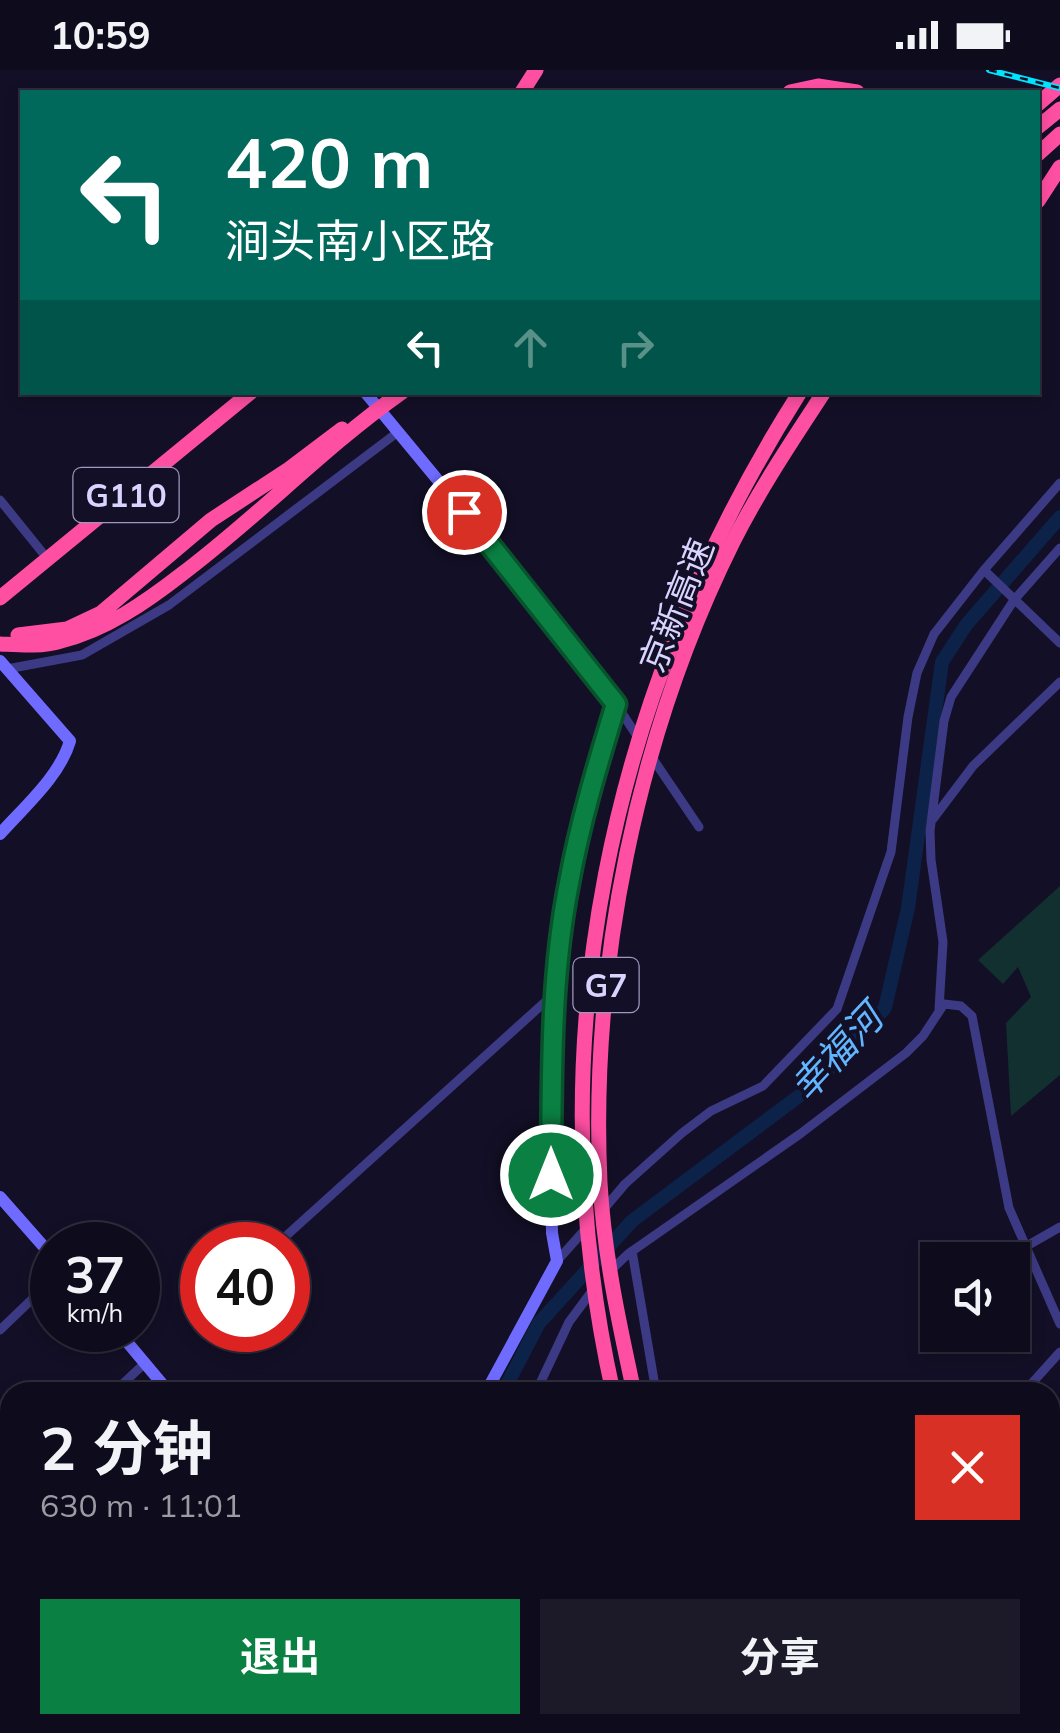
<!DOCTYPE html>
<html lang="zh">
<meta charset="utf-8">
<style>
:root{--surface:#0e0b1c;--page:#1c1929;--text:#f1f3f6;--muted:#9b9ba3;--line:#2e2b3b;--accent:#0b8043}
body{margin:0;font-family:Mulish,"Noto Sans SC",sans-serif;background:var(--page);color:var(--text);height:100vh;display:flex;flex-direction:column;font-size:38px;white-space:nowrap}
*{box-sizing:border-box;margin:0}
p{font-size:32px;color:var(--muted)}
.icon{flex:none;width:55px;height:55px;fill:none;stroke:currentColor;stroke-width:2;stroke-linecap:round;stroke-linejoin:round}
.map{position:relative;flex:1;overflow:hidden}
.sheet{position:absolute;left:0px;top:1312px;width:1060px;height:352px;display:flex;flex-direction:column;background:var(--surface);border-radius:30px 30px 0 0;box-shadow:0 5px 15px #0003,0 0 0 2px var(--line)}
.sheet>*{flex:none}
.hud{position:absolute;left:20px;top:20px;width:1020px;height:305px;border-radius:0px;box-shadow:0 5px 15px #0003,0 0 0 2px var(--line);background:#00695c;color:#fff;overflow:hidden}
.controls{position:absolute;left:920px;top:1172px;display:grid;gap:20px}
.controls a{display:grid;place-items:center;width:110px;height:110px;border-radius:0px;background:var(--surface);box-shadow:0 5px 15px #0003,0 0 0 2px var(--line);font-size:50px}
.speed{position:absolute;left:30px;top:1152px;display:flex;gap:20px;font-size:50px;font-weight:700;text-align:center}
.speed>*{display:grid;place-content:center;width:130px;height:130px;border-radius:50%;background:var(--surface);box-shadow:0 5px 15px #0003,0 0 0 2px var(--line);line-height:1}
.speed small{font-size:25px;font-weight:400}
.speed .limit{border:15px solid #d22;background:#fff;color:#111}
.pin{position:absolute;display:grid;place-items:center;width:85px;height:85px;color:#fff;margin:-42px;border:5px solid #fff;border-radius:50%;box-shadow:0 2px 10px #0007}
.me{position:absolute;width:110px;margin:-55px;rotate:0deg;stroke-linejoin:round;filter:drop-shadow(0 0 8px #0008)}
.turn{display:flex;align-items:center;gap:35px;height:210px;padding:0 40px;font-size:45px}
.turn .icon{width:130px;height:130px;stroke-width:2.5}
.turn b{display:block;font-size:70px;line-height:85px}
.lanes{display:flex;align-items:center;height:95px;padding:0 40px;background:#0003;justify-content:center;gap:50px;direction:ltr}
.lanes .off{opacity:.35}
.round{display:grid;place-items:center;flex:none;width:105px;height:105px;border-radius:0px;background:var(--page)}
.headline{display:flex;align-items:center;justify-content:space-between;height:170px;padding:0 40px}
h1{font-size:60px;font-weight:700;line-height:75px}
.action{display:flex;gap:20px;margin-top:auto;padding:20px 40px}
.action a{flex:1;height:115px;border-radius:0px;background:var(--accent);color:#fff;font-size:40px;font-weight:700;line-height:115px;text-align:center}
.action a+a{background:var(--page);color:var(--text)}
.status{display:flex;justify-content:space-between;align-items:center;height:70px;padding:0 50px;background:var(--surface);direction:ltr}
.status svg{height:28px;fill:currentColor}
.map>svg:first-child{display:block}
.green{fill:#12302f}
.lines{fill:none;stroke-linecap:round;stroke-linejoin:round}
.river{stroke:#0c2248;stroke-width:14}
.street{stroke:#3d3a85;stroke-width:9}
.secondary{stroke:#6f6bff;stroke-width:12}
.highway{stroke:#ff4fa3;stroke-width:15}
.rail-casing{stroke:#00e5ff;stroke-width:6}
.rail{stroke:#130f26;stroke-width:2.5;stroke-dasharray:8;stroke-linecap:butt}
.route-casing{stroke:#07532c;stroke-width:25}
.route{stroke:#0b8043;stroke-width:18}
.labels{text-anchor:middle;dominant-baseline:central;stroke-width:8;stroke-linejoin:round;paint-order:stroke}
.shield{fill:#130f26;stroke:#9e99be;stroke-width:2.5}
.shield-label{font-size:32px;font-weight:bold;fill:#d9d4ff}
.street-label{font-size:35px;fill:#d9d4ff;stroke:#130f26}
.water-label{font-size:38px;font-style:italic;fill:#62b6ff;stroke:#130f26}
</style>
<div class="status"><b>10:59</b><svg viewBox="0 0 49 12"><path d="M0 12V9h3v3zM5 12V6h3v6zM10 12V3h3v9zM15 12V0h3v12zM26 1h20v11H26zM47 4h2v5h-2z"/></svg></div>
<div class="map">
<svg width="1060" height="1663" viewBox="0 0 1060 1663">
<rect width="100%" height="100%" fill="#130f26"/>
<path class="green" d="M 1060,816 L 1060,1005 L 1011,1046 L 1006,953 L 1031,927 L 1018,897 L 1003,914 L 978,890 Z"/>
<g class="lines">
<path class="river" d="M 503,1322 L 539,1253 L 632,1151 L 815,1014 L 885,938 L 908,838 L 942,592 L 966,555 L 1060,447
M 140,1663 L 141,1655"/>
<path class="street" d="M 0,430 L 42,482
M 984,500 L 1060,573
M 7,599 L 82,585 L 169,535 L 398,362
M 616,634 L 639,669
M 651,686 L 699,757
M 933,749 L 973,696 L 1060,612
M 939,939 L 943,872 L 931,790 L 930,761 L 944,651 L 951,627 L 1014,530 L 1060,478
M 603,1140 L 625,1114 L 682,1063 L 711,1041 L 763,1016 L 837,939 L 891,782 L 908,647 L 917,603 L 934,564 L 984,500 L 1060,413
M 276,1175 L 556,922
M 1025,1177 L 1060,1157
M 632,1181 L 656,1322
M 557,1191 L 589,1155
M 609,1202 L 628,1184 L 800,1064 L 906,983 L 923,966 L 944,934 L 961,936 L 972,946 L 1009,1138 L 1060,1254
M 0,1260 L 52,1210
M 114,1322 L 145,1293
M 536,1322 L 569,1252 L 595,1217
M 1024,1322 L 1060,1282
M 0,1460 L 10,1449
M 0,1594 L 10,1584
M 194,1655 L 201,1663
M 226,1655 L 234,1663
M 371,1655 L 378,1663
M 0,1656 L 11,1663
M 264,1663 L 274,1655
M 445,1663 L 453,1655
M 787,1663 L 800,1655"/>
<path class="secondary" d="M 365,322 L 508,495 L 616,634 L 591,714 L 568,816 L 556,922 L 552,977 L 551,1105 L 552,1163 L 557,1191 L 486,1322
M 0,591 L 70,671 C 60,706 24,737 0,764
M 0,1127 L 52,1186
M 117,1260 L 169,1322
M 0,1610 L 10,1619
M 60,1655 L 71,1663
M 690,1655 L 692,1663"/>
<path class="highway" d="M 522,22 L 536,0
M 790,22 L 818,16 L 857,22
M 1038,34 L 1060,15
M 1038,57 L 1060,39
M 1038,84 L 1060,64
M 1038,131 L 1060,97
M 0,528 L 251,322
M 18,565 L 67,559 L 101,543 L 211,450 L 289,399 L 342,359
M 0,574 C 20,575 41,577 61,571 C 106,560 146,532 182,504 C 258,447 324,377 402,322
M 613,1322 C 535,972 609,623 800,322
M 634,1322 C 619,1253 604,1184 600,1113 C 590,897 637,665 733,472 C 759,420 792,371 824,322
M 735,1655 L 739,1663
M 755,1655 L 760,1663"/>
<defs>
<path id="rail" d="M 989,0 L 1060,18"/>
</defs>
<use href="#rail" class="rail-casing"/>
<use href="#rail" class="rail"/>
</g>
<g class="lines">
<defs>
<path id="route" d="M 464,442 L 616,634 C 598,693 580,752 569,813 C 550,908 552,1008 551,1105"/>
</defs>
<use href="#route" class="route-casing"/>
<use href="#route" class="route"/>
</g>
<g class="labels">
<g class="shield">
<rect x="73.5" y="398" width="105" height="54" rx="8"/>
<rect x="573.5" y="888" width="65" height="54" rx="8"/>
</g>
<g class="shield-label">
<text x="126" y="425">G110</text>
<text x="606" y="915">G7</text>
</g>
<g class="street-label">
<text transform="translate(676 535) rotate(-68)">京新高速</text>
</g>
<g class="water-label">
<text transform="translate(836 982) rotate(-47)">幸福河</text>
</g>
</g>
</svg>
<div class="controls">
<a><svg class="icon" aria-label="sound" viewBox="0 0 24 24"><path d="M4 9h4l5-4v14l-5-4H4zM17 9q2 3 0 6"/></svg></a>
</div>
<div class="speed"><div>37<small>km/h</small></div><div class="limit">40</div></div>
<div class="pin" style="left:464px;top:442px;background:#d93025"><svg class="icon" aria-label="arrive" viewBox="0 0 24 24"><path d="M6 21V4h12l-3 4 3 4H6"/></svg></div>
<svg class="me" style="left:551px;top:1105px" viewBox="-20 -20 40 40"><circle r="17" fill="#0b8043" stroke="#fff" stroke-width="3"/><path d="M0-11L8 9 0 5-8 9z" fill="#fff"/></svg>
<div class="hud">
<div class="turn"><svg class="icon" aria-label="left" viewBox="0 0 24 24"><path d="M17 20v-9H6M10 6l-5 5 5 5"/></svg><div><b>420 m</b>涧头南小区路</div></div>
<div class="lanes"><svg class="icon" aria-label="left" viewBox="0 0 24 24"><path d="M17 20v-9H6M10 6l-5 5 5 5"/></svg><svg class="icon off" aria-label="ahead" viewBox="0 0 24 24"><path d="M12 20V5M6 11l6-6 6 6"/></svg><svg class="icon off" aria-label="right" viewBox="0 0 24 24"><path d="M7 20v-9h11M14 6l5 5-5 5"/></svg></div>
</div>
<section class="sheet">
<div class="headline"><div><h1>2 分钟</h1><p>630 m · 11:01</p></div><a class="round" style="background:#d93025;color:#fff"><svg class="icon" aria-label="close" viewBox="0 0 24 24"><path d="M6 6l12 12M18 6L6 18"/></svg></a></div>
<div class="action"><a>退出</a><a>分享</a></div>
</section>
</div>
